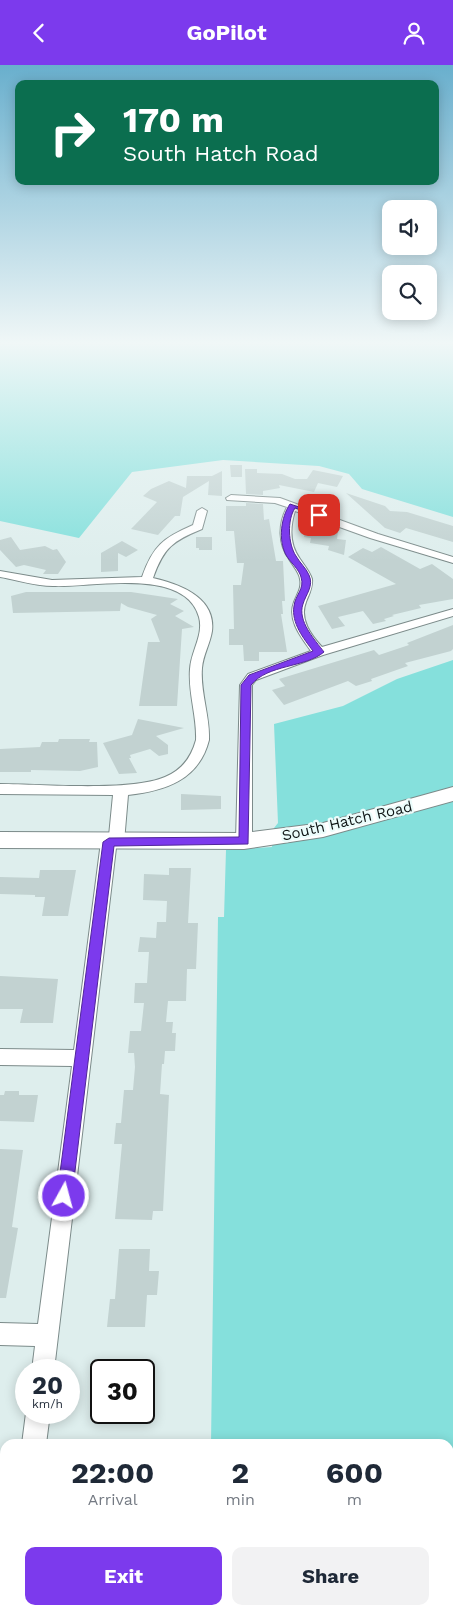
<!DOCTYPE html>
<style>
:root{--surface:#fff;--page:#f2f2f3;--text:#1f2937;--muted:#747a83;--accent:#7c3aed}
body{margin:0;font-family:"Work Sans",sans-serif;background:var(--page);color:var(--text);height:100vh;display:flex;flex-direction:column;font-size:19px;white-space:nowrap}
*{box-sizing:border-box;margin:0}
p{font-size:16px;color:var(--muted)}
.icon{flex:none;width:28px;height:28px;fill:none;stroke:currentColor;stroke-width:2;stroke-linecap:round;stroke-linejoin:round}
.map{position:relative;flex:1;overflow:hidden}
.side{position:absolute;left:0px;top:1374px;width:454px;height:176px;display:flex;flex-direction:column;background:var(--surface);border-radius:15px 15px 0 0;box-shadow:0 2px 12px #0003}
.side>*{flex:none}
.top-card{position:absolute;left:15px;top:15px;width:424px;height:105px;border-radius:10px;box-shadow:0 2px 12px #0003;background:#0b6e4f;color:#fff;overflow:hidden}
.buttons{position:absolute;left:382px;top:135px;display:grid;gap:10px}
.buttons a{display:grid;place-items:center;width:55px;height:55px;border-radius:10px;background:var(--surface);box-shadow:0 2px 12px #0003;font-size:25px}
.speed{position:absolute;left:15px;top:1294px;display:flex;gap:10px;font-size:25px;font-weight:700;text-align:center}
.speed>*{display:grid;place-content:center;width:65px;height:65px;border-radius:50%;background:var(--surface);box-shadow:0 2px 12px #0003;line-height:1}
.speed small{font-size:12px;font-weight:400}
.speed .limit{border:2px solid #111;border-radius:8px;background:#fff;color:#111}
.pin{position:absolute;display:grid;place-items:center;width:42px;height:42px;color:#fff;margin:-21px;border-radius:10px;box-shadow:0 2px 8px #0006}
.me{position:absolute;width:55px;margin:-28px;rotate:7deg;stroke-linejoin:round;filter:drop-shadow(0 0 4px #0008)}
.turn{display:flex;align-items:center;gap:18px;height:105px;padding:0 25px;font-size:22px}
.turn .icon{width:65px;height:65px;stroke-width:2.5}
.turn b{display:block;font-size:35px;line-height:42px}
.eta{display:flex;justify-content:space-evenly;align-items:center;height:85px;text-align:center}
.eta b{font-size:30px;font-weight:700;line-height:35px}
.primary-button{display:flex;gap:10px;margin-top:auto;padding:10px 25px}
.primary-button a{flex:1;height:58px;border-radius:10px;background:var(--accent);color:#fff;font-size:20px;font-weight:700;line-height:58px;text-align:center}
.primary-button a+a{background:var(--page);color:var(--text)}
header{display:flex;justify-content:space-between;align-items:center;height:65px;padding:0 25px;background:var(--accent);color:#fff;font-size:22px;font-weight:700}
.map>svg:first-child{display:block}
.green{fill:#85e0dc}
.building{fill:#c2d2d1}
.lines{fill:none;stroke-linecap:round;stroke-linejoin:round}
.minor-casing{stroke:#7c8b8a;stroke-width:2}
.major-casing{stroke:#7c8b8a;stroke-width:2}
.minor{fill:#fff;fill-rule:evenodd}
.major{fill:#fff;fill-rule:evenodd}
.route{fill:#7c3aed;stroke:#51269a}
.labels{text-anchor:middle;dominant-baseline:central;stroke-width:4.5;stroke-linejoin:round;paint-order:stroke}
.street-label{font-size:15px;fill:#101616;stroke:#ebfcfb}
</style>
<header><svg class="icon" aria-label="back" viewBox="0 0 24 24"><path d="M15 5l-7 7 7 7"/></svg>GoPilot<svg class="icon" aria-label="person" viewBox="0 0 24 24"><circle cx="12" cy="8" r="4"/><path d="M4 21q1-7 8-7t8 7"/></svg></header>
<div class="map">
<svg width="453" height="1549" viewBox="0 0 453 1549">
<rect width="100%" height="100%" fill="#deeeed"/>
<path class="green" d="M 0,279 L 453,279 L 453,452 L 362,424 L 349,409 L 319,401 L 223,395 L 132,407 L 79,473 L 0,456 Z
M 453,595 L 453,1549 L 208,1549 L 208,1545 L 449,1545 L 449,1379 L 211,1379 L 218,852 L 224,852 L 226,785 L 272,782 L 274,763 L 278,758 L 274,659 L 343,641 L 397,614 Z"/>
<path class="building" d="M 230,400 L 242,400 L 242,412 L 231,412 Z
M 245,404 L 257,404 L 257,408 L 282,409 L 295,414 L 307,414 L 313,405 L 343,411 L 337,422 L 318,418 L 314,427 L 279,420 L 280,423 L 263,426 L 263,430 L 246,429 Z
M 222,406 L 222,431 L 208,430 L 209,416 L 183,432 L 180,451 L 175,451 L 158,470 L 131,464 L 157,437 L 143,431 L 151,424 L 169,416 L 186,423 L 187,411 L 212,411 Z
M 346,428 L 385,441 L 390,446 L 407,447 L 453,461 L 453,477 L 406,463 L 400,468 L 385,463 Z
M 246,438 L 263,439 L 264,455 L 269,454 L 276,496 L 283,496 L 285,536 L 282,536 L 283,549 L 281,549 L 287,587 L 259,587 L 259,596 L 244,596 L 243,580 L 229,580 L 229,564 L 234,564 L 233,520 L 241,520 L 244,498 L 237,498 L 234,466 L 226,466 L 226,441 L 246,441 Z
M 306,460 L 319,461 L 318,466 L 338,467 L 337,474 L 346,475 L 344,490 L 328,485 L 329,481 L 310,478 L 311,473 L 304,472 Z
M 11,472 L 20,485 L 45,481 L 53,485 L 57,484 L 66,497 L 58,509 L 43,509 L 46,505 L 24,500 L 16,502 L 0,485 L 0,475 Z
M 196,472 L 212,472 L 212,485 L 199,485 L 199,483 L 196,483 Z
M 122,476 L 138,485 L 126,492 L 118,488 L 118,506 L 101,507 L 101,488 Z
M 381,482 L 420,504 L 432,499 L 453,514 L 453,534 L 419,540 L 421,543 L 392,550 L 394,551 L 384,554 L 386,556 L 373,559 L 363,546 L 338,552 L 345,561 L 332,564 L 318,541 L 396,519 L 348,492 L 363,483 L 372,487 Z
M 26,527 L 131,527 L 178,534 L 170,539 L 184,546 L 175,551 L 194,562 L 182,564 L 177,641 L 139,641 L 148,577 L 160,577 L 151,554 L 157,550 L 128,542 L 121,538 L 120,546 L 13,548 L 11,531 Z
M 453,560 L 453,584 L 451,586 L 405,598 L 408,601 L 371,614 L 372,616 L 356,621 L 348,616 L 284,640 L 272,625 L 285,621 L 279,614 L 374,585 L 379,590 L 409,580 L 407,578 Z
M 138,654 L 184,663 L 156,671 L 168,680 L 168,689 L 159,691 L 150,684 L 130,690 L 131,693 L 129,693 L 137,708 L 119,709 L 103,678 L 132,670 Z
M 59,674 L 90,674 L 89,677 L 97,677 L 98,702 L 80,706 L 31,705 L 31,707 L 0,707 L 0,684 L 40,682 L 42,677 L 58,677 Z
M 181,729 L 221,731 L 221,744 L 181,745 Z
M 169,803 L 191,803 L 188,858 L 198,858 L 196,904 L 187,904 L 186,936 L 168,936 L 166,957 L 173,957 L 172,968 L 176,968 L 175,986 L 165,986 L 164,999 L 162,999 L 160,1029 L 169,1030 L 163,1146 L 153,1146 L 152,1155 L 115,1154 L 122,1079 L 114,1079 L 116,1058 L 121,1058 L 124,1025 L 133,1025 L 135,1002 L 134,988 L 128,988 L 130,966 L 141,966 L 144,938 L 134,938 L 135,918 L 147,918 L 149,887 L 138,887 L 140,872 L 156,873 L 157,857 L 166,857 L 167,836 L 143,835 L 144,809 L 169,810 Z
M 40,805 L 76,805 L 68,851 L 42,851 L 45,832 L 35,832 L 35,830 L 0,829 L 0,812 L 39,813 Z
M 0,911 L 58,914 L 53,958 L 20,958 L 23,944 L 0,944 Z
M 5,1026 L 19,1026 L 19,1030 L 38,1030 L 34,1057 L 0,1056 L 0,1030 L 4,1030 Z
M 0,1084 L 23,1085 L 12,1162 L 18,1163 L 6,1233 L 0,1233 Z
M 119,1184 L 150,1184 L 149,1206 L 159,1206 L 157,1230 L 147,1230 L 145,1262 L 107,1262 L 110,1234 L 115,1234 Z"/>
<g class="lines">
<defs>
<path id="minor" d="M 231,430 L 280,433 L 378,469 L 453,492 L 453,498 L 370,473 L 295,446 C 290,462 289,479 300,494 C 304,500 310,507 312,514 C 313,523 309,529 306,537 C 299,554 311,570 322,582 L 453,544 L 453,551 L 323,590 L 256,615 L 252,620 L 252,776 L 249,780 L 239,780 L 236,776 L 240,620 L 248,609 L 311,586 C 301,572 287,555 294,537 C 297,529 302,523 300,514 C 299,507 293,501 289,494 C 278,479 278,459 287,442 L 275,438 L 227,435 L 226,433 Z
M 202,443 L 207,446 L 202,464 C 173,476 164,482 153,513 C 179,519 216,532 212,566 C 210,579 203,590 202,603 C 200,627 210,651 209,675 C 199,715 165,726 128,730 L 124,777 L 121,781 L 116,783 L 54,1305 L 32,1305 L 35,1281 L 0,1280 L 0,1258 L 38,1259 L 72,1001 L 0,1000 L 0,984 L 74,985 L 101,777 L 104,773 L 109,771 L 113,730 L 0,729 L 0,719 C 41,719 130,727 165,712 C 182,705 191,693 196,675 C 197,651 188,628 190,604 C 191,586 204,570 199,552 C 185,501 90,523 53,521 C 35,521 18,515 0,512 L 0,506 L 52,515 L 142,512 C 153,481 163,473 193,460 L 197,446 Z
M 26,1348 L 50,1348 L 46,1379 L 22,1379 Z
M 5,1536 L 5,1545 L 27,1545 L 27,1549 L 1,1549 Z"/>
<path id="major" d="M 453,722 L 453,736 L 323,772 L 244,784 L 0,783 L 0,767 L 244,768 L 323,758 Z"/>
</defs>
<use href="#minor" class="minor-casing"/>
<use href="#major" class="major-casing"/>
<use href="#minor" class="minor"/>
<use href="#major" class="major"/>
</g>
<linearGradient id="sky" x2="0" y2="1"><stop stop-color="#69afcd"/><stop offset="0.56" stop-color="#f0f7f7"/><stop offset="1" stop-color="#f0f7f7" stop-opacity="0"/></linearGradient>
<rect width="453" height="496" fill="url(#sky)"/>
<path class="route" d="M 290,439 L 323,450 L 319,452 L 295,443 C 287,455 288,479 296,491 C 300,498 306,503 309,510 C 314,521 306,529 303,539 C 297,556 315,575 324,587 C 305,603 268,599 251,620 L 248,779 L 114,781 L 72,1131 L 70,1137 L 64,1139 L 59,1137 L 57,1131 L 103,777 L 109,773 L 239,772 L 241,620 L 249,610 L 313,586 C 304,574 291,558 294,541 C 295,530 305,524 301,512 C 299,504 290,497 286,490 C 278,475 281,452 290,439 Z"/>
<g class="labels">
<g class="street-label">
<text transform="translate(347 756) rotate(-13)">South Hatch Road</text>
</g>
</g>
</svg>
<div class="buttons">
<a><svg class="icon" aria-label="sound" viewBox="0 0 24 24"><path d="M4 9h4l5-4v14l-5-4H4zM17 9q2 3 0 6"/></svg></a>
<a><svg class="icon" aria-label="search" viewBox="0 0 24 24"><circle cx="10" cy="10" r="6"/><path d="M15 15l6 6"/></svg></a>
</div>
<div class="speed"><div>20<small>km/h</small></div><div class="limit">30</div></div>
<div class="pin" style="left:319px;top:450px;background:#d93025"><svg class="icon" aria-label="arrive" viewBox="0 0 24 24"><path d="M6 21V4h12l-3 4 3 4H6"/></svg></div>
<svg class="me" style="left:64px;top:1131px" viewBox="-20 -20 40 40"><circle r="17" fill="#7c3aed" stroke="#fff" stroke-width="3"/><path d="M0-11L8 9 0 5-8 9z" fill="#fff"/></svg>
<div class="top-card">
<div class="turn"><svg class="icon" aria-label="right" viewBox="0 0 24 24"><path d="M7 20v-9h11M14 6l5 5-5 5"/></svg><div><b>170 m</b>South Hatch Road</div></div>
</div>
<section class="side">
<div class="eta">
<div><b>22:00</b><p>Arrival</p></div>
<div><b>2</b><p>min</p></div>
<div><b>600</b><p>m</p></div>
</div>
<div class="primary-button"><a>Exit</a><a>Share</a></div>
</section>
</div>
